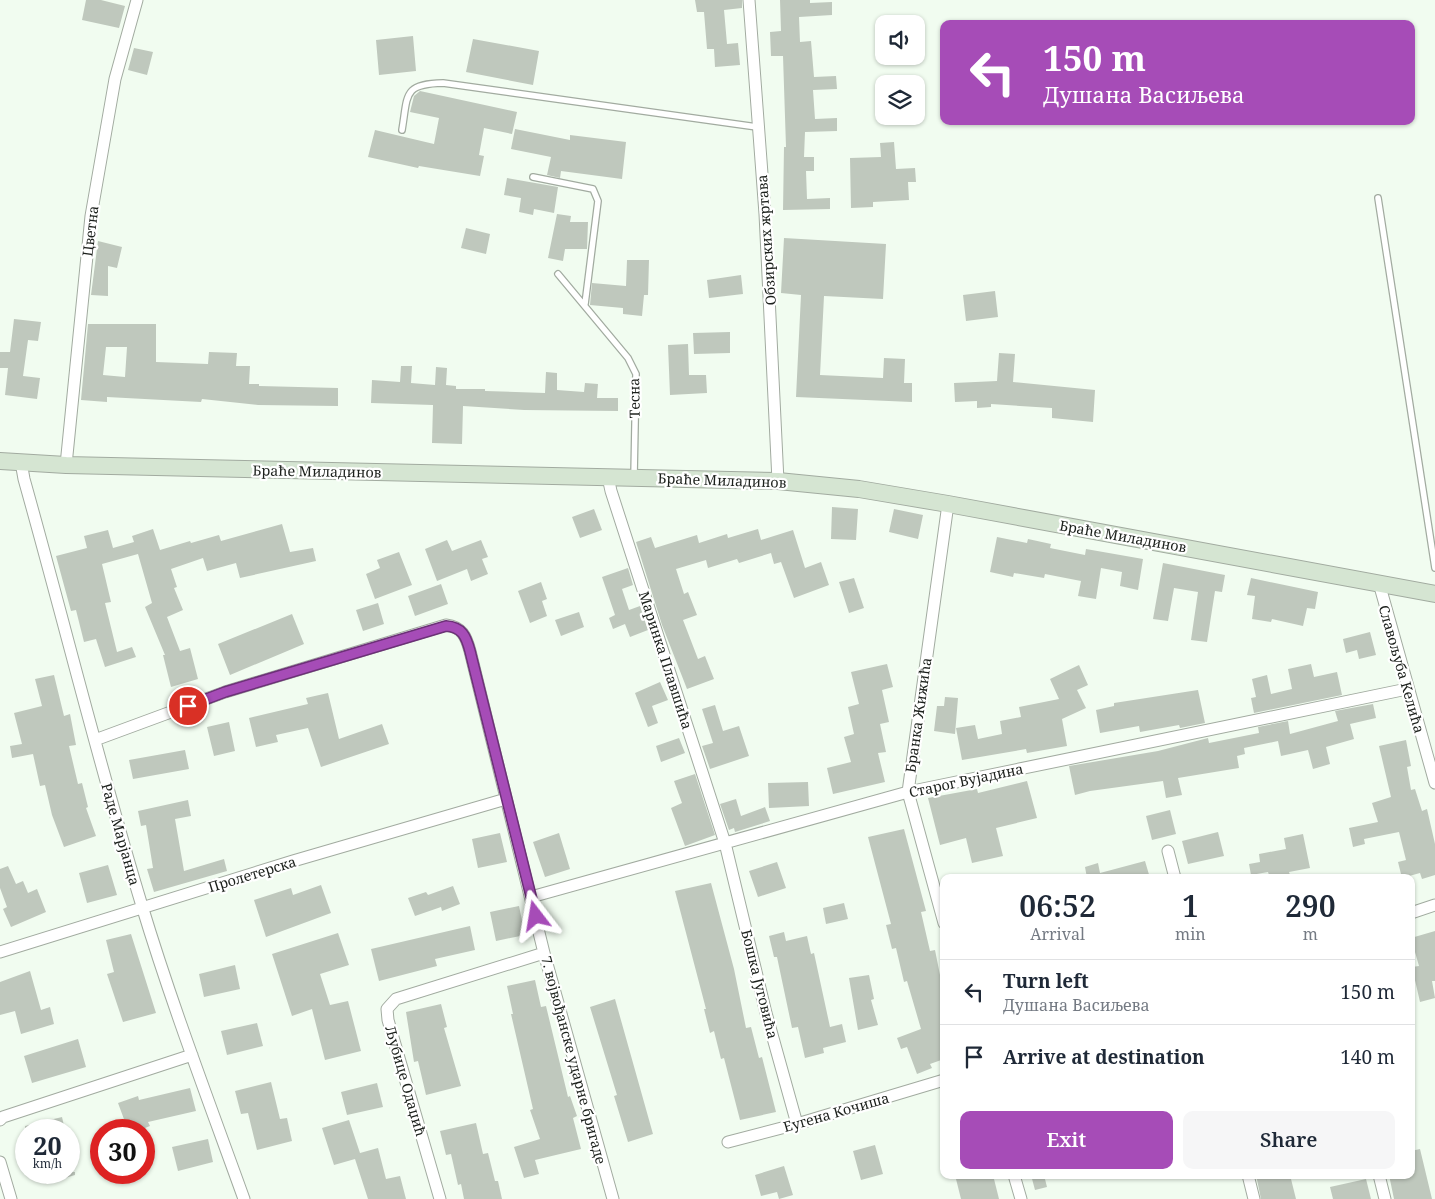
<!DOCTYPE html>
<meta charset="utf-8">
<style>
:root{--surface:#fff;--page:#f6f6f7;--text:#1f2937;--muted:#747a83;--line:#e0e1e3;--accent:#a64cb7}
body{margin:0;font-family:"Noto Serif",serif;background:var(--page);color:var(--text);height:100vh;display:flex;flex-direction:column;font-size:19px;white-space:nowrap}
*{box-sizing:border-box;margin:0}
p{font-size:16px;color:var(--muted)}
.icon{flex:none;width:28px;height:28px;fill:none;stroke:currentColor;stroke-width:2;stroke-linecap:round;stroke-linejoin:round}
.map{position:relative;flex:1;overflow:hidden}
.drawer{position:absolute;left:940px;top:874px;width:475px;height:305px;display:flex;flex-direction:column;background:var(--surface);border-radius:10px;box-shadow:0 1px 4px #0004}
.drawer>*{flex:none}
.top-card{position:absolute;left:940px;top:20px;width:475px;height:105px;border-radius:10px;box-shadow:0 1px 4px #0004;background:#a64cb7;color:#fff;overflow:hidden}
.buttons{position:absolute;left:875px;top:15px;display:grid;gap:10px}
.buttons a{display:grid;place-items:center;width:50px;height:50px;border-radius:10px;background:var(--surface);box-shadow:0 1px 4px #0004;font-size:25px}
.speed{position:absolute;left:15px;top:1119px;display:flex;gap:10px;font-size:25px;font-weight:700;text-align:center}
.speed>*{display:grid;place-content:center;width:65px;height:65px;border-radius:50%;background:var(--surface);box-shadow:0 1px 4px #0004;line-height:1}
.speed small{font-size:12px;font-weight:400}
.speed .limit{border:8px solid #d22;background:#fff;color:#111}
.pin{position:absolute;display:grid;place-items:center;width:42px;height:42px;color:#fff;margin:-21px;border:2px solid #fff;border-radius:50%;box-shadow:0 1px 5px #0007}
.me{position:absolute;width:55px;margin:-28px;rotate:346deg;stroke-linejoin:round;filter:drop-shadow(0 0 4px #0008)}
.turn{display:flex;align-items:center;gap:18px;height:105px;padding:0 20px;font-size:22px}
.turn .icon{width:65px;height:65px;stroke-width:2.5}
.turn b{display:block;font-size:35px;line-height:42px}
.eta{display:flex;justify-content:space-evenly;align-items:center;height:85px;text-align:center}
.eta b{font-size:30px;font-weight:600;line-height:35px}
.button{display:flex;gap:10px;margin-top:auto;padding:10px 20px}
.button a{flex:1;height:58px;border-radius:10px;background:var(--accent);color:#fff;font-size:20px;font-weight:600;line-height:58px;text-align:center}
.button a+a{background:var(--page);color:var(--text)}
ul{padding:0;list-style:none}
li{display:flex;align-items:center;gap:15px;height:65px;padding:0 20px;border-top:1px solid var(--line)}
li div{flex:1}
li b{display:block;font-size:19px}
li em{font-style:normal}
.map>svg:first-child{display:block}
.building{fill:#bfc8bd;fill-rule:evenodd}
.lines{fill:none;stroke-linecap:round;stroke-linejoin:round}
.service-casing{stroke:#a2aba0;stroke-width:8}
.minor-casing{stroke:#a2aba0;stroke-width:13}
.secondary-casing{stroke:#a2aba0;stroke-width:18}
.service{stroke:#fff;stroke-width:5.5}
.minor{stroke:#fff;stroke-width:11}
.secondary{stroke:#d5e5d2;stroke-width:16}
.route-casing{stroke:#6c3177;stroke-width:12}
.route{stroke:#a64cb7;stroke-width:9}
.labels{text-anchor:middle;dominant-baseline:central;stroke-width:4.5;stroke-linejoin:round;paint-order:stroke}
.street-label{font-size:14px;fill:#1c201c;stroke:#fff}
</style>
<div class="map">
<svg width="1435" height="1199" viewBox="0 0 1435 1199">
<rect width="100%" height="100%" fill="#f1fcf0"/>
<path class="building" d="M 86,0 L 101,0 L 125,6 L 119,28 L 82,20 Z
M 695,0 L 742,0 L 742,8 L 724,10 L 727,44 L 738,43 L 740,65 L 715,67 L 714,49 L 707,49 L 704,12 L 697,12 Z
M 780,0 L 810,0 L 810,3 L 832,2 L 832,15 L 799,17 L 800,42 L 811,41 L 814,77 L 836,76 L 837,89 L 813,90 L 815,119 L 837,118 L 837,131 L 805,132 L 804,157 L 814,157 L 814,171 L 806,171 L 807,199 L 830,198 L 830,209 L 783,210 L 784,147 L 786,147 L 783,56 L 771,56 L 770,32 L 781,31 Z
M 413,36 L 416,71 L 379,75 L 376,40 Z
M 473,39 L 539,51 L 533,85 L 466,72 Z
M 134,48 L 153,52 L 147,75 L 128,70 Z
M 420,91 L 517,112 L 512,134 L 484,128 L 479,155 L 484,156 L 480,176 L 419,166 L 418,168 L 368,157 L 375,130 L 434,144 L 439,118 L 410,112 L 414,96 Z
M 515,129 L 570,140 L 570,135 L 626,142 L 622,179 L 561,171 L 560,178 L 547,175 L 551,157 L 511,149 Z
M 894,142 L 896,169 L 915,168 L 916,182 L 908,182 L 909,200 L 873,202 L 873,207 L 851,208 L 850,158 L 881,157 L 880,143 Z
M 507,178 L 558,187 L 554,213 L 534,209 L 533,215 L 519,212 L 521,198 L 504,195 Z
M 557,214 L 571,216 L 570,222 L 588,222 L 587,249 L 565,249 L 563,261 L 548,258 Z
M 466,228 L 490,234 L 486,254 L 461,248 Z
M 784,238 L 886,244 L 883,299 L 824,296 L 820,375 L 883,378 L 884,358 L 905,359 L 904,383 L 912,383 L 912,402 L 796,397 L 801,295 L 781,293 Z
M 98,241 L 122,247 L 117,268 L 108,266 L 108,296 L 91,295 Z
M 627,260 L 649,260 L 648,295 L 644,295 L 642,316 L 623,314 L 623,308 L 590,305 L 592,283 L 626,286 Z
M 741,275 L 743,294 L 709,298 L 707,280 Z
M 995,291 L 998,317 L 966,321 L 963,295 Z
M 14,319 L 41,322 L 38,341 L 28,340 L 23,376 L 40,378 L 37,399 L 5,395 L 8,368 L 0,368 L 0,352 L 10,352 Z
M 88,324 L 156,324 L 156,362 L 208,364 L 209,352 L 237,353 L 236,366 L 250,366 L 249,384 L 259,384 L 259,386 L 338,388 L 338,406 L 258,405 L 202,399 L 201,402 L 107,397 L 107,402 L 81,400 ZM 106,347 L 127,347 L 125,377 L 103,375 Z
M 730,332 L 730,353 L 694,354 L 693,333 Z
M 688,344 L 689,375 L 706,375 L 707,393 L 670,395 L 668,345 Z
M 999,353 L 1015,354 L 1013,382 L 1095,390 L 1093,422 L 1052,418 L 1052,408 L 991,404 L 991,407 L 977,408 L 977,401 L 955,402 L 954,383 L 997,381 Z
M 401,366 L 412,366 L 411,383 L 435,385 L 436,367 L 447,368 L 446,385 L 456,386 L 456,389 L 485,389 L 485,391 L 545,393 L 546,372 L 557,373 L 557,390 L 584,392 L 585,383 L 598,384 L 597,398 L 618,398 L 618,411 L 524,410 L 463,406 L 462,444 L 432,443 L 433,405 L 371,403 L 372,380 L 400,382 Z
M 832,507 L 858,509 L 856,540 L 831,539 Z
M 594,509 L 602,530 L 580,538 L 572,517 Z
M 894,509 L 923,515 L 918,539 L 889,532 Z
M 282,524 L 290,552 L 313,548 L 316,561 L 240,578 L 236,563 L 207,571 L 203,558 L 171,569 L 177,587 L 174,588 L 183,610 L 167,617 L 180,651 L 190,648 L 198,679 L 171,687 L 163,655 L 165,655 L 145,607 L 152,603 L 138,554 L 102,564 L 111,602 L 105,603 L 117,652 L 132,647 L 136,657 L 105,667 L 96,639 L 84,642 L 76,610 L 71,611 L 56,556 L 87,548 L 84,536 L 108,530 L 113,548 L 134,542 L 132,536 L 153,529 L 160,550 L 190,541 L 191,543 L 219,535 L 221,541 Z
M 758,529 L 761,540 L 793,530 L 805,568 L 821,562 L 829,585 L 794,598 L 781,562 L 774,564 L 771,553 L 739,563 L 737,559 L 708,568 L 706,560 L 676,569 L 684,594 L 688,592 L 697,615 L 683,620 L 698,659 L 705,656 L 714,679 L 687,689 L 662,625 L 636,542 L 651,537 L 655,548 L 697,535 L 699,543 L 727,534 L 728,538 Z
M 997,537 L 1027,543 L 1028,539 L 1051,544 L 1050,548 L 1085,555 L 1086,549 L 1143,559 L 1138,590 L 1120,586 L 1122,572 L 1101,568 L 1096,599 L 1078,596 L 1081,581 L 1045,574 L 1044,578 L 1014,573 L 1013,577 L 990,572 Z
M 447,540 L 452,551 L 481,540 L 488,557 L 482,559 L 488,574 L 471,581 L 467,569 L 437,581 L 425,549 Z
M 399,552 L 412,585 L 375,599 L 366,574 L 380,568 L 377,560 Z
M 1163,563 L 1225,575 L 1222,592 L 1215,591 L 1207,642 L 1191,640 L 1198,592 L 1174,588 L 1168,621 L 1153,619 Z
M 628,568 L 633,585 L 622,589 L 629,610 L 640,606 L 648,630 L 630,637 L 625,624 L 613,629 L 609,618 L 615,615 L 602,577 Z
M 854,578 L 864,608 L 849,613 L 839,582 Z
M 1251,578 L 1318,592 L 1315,609 L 1307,608 L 1303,626 L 1272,619 L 1271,622 L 1252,619 L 1255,596 L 1247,595 Z
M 541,582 L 547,599 L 542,601 L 547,616 L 530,623 L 518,591 Z
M 441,584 L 448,604 L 415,616 L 408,596 Z
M 378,603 L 384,624 L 363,631 L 356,610 Z
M 579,612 L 584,627 L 561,636 L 555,620 Z
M 292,614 L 304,644 L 230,675 L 218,644 Z
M 1370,632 L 1376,655 L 1359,659 L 1357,650 L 1346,653 L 1343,639 Z
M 887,664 L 893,687 L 882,690 L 889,722 L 880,724 L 886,752 L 878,753 L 885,782 L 833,794 L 827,768 L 851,762 L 844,737 L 854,734 L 848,707 L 859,704 L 851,672 Z
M 1311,664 L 1314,677 L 1337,672 L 1342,695 L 1254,713 L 1251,698 L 1256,697 L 1252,679 L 1267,675 L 1271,694 L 1292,689 L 1288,669 Z
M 1079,665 L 1088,685 L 1077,690 L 1086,708 L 1062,719 L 1067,746 L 1027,753 L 1026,749 L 962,760 L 956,728 L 975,725 L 978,739 L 1002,734 L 1000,721 L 1021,717 L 1019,707 L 1059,699 L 1050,679 Z
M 54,675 L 64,716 L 70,714 L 76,745 L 69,746 L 78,784 L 82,783 L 88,807 L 86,808 L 96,836 L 64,847 L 52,815 L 45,785 L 40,786 L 33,754 L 12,758 L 10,746 L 22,744 L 14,713 L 42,706 L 35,679 Z
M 660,682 L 668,700 L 652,706 L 658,723 L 648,727 L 635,693 Z
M 1198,690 L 1205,723 L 1180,728 L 1179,725 L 1140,732 L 1139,726 L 1100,733 L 1096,710 L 1114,706 L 1114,703 Z
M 328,693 L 339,739 L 382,724 L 389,744 L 321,767 L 308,728 L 276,735 L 278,742 L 256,747 L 249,718 L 308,704 L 306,698 Z
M 945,697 L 958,698 L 955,734 L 934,731 L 937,706 L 944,706 Z
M 1373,704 L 1376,718 L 1350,724 L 1354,739 L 1326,747 L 1330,764 L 1313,769 L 1308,750 L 1281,756 L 1278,741 L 1244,748 L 1245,754 L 1237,756 L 1239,768 L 1178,778 L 1182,795 L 1166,798 L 1163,781 L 1090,791 L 1075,795 L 1069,766 L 1158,751 L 1208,738 L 1209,743 L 1259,733 L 1258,727 L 1288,721 L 1290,734 L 1338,721 L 1335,711 Z
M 715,705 L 723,731 L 739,726 L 749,756 L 710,769 L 702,746 L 713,743 L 702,709 Z
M 229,722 L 235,751 L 214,756 L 207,727 Z
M 679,738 L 685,753 L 661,762 L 656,746 Z
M 1406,740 L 1411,766 L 1407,767 L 1411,790 L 1415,789 L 1422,811 L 1427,809 L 1435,844 L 1435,875 L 1422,879 L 1420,873 L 1402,878 L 1398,862 L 1406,860 L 1399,832 L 1364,839 L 1365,844 L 1353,847 L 1349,828 L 1378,822 L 1372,803 L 1391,797 L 1379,746 Z
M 185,750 L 189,769 L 133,779 L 129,760 Z
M 695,774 L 715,835 L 685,846 L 671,808 L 682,803 L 674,781 Z
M 1027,781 L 1037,818 L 996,828 L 1003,856 L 972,863 L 966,838 L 940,845 L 928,798 L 977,789 L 978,793 Z
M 808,782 L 809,806 L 769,808 L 768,783 Z
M 736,799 L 741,816 L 765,807 L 770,821 L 735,832 L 734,828 L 729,830 L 720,804 Z
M 188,800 L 191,816 L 175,819 L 184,871 L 224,859 L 227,871 L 154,892 L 147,869 L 153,868 L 146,825 L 141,826 L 138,811 Z
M 1170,810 L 1176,834 L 1152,840 L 1146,816 Z
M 904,829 L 926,911 L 921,912 L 930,951 L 935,950 L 940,975 L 944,974 L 944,1059 L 930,1064 L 932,1068 L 917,1074 L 907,1047 L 901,1049 L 897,1038 L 921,1029 L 907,981 L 904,982 L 896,948 L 892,949 L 886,925 L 891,924 L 868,837 Z
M 1218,832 L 1224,856 L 1188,864 L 1182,841 Z
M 500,833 L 507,862 L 478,868 L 472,839 Z
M 559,833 L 570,869 L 545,877 L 533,842 Z
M 1303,834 L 1310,868 L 1289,872 L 1291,878 L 1270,878 L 1268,872 L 1251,875 L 1249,864 L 1260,862 L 1259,854 L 1286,849 L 1284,838 Z
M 1145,861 L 1150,878 L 1087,878 L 1085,867 L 1098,863 L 1100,873 Z
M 777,862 L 786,888 L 758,897 L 749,871 Z
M 108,865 L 117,895 L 87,903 L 79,873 Z
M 8,866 L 16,884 L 23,881 L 28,893 L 37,889 L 46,912 L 11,927 L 3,909 L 7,907 L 0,888 L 0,869 Z
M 711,883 L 734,969 L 746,1028 L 751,1027 L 759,1058 L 762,1057 L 776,1112 L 740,1120 L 724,1058 L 721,1059 L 714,1031 L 710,1033 L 704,1009 L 706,1009 L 675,891 Z
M 321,885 L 331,913 L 266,937 L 254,900 L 291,888 L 293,895 Z
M 453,886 L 460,904 L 442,911 L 441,907 L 415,916 L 408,898 L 426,892 L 428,895 Z
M 844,903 L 848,919 L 826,924 L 823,908 Z
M 519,906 L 525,935 L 496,941 L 490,912 Z
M 470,926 L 475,950 L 435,959 L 437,966 L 379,981 L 371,949 Z
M 1435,931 L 1435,981 L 1432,981 L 1435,998 L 1420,1002 L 1412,967 L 1419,966 L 1411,938 Z
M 784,932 L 786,941 L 807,936 L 811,954 L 814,953 L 830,1027 L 842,1024 L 846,1042 L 823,1048 L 824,1053 L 805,1058 L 798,1027 L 792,1028 L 777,957 L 774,957 L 769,936 Z
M 338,933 L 349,965 L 320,974 L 330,1005 L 348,1001 L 361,1051 L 325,1060 L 312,1009 L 292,1016 L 272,954 Z
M 131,934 L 156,1013 L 123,1022 L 107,974 L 114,972 L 106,940 Z
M 235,965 L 240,989 L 204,997 L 199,974 Z
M 30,971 L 41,1010 L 50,1007 L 54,1024 L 21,1034 L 15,1011 L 0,1015 L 0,982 Z
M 869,975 L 874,999 L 871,1000 L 878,1025 L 858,1030 L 849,978 Z
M 535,980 L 541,1007 L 546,1006 L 568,1097 L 570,1096 L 577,1116 L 573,1118 L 581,1149 L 535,1160 L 539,1174 L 524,1178 L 514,1147 L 540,1139 L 530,1110 L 533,1109 L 511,1014 L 513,1014 L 507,986 Z
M 615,999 L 653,1134 L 628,1142 L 614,1096 L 617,1095 L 590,1007 Z
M 441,1004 L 447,1027 L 444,1028 L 461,1086 L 426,1095 L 418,1061 L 414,1062 L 406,1012 Z
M 257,1023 L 263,1046 L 227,1055 L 221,1031 Z
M 78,1039 L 86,1067 L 32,1083 L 24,1056 Z
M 271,1082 L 280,1119 L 287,1118 L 292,1141 L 257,1150 L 248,1113 L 241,1114 L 235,1091 Z
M 377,1083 L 383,1107 L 347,1115 L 341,1092 Z
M 190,1088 L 196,1111 L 148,1122 L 150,1126 L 140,1130 L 128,1130 L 118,1103 L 138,1096 L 139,1100 Z
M 62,1117 L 65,1130 L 25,1130 L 25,1126 Z
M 349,1120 L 360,1153 L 378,1148 L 386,1179 L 400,1176 L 406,1199 L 368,1199 L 355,1159 L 334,1165 L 322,1128 Z
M 476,1123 L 483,1154 L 488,1153 L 495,1181 L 498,1181 L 502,1199 L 464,1199 L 461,1184 L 458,1185 L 451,1154 L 446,1155 L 440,1131 Z
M 208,1139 L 213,1162 L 178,1171 L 172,1147 Z
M 875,1145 L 883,1174 L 861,1180 L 853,1151 Z
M 1420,1149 L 1432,1199 L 1394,1199 L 1389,1175 L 1411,1175 L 1411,1151 Z
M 784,1166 L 793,1195 L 779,1199 L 777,1192 L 761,1196 L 755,1175 Z
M 42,1172 L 75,1172 L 75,1175 L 45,1184 Z
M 955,1175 L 993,1175 L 999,1199 L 961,1199 Z
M 1031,1175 L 1044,1175 L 1047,1187 L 1035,1190 Z
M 1256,1175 L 1290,1175 L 1296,1199 L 1261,1199 Z
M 1366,1179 L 1371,1199 L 1333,1199 L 1330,1187 Z"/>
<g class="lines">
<defs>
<path id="service" d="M 402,130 C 408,94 403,84 443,83 L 757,127
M 533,177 L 593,189 L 598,201 L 585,304
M 1378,198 L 1435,568
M 558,274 L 628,358 L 636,374 L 634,476"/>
<path id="minor" d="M 749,0 L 765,214 L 778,481
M 21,462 L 24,479 C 64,621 99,765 142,906 C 172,1005 209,1102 244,1199
M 66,465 L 91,216 L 115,79 L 137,0
M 608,477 L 611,491 L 725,843 L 766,1013 L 797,1124
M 1379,583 L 1435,783
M 95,740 L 225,692 L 446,625 C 462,627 466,636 470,651 L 544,953 L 613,1199
M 1168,851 L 1175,878
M 531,897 L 908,792 L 1407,689
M 1411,913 L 1435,905
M 944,923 L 908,792 L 948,504
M 0,952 L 293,861 L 506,799
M 0,1120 L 3,1117 L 192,1055
M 728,1142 L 797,1124 L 944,1080
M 0,1162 L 11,1199
M 1014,1175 L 1021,1199
M 1248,1175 L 1254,1199
M 1379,1175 L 1385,1199
M 440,1199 L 388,1020 L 387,1009 L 396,999 L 544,953"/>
<path id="secondary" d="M 0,461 L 66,465 L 778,481 L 859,489 L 948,504 L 1435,594"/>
</defs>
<use href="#service" class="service-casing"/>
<use href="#minor" class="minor-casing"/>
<use href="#secondary" class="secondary-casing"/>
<use href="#service" class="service"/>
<use href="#minor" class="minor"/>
<use href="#secondary" class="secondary"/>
</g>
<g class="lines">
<defs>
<path id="route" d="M 188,706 L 225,692 L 446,626 C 462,627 466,636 470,651 L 536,916"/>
</defs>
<use href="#route" class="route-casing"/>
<use href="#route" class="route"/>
</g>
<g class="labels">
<g class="street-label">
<text transform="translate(90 231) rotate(-83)">Цветна</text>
<text transform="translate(766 240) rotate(-94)">Обзирских жртава</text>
<text transform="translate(634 398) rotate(-91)">Тесна</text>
<text transform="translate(317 471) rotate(1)">Браће Миладинов</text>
<text transform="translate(722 480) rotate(2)">Браће Миладинов</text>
<text transform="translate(1123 536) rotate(10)">Браће Миладинов</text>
<text transform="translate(666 660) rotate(72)">Маринка Плавшића</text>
<text transform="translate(1402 669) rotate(74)">Славољуба Келића</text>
<text transform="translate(918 715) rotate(-82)">Бранка Жижића</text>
<text transform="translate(966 780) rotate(-12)">Старог Вујадина</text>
<text transform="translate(121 834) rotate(74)">Раде Марјанца</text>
<text transform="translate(252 874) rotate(-17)">Пролетерска</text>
<text transform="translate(760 984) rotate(76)">Бошка Југовића</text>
<text transform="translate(574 1060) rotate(75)">7. војвођанске ударне бригаде</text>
<text transform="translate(406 1081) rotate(74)">Љубице Одаџић</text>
<text transform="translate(836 1112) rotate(-16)">Еугена Кочиша</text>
</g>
</g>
</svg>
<div class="buttons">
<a><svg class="icon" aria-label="sound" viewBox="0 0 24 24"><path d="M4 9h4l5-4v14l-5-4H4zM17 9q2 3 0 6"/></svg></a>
<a><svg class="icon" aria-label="layers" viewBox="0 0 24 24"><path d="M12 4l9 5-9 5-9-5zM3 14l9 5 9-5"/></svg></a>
</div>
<div class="speed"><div>20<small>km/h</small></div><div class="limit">30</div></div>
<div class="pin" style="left:188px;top:706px;background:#d93025"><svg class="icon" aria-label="arrive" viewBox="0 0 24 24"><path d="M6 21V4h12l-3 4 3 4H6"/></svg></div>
<svg class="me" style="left:536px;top:916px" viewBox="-20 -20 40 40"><path d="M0-17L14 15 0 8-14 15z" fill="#a64cb7" stroke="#fff" stroke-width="4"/></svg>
<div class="top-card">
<div class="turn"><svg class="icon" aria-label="left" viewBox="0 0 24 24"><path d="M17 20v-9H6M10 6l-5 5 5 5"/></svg><div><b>150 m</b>Душана Васиљева</div></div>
</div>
<section class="drawer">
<div class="eta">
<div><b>06:52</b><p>Arrival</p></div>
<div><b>1</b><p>min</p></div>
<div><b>290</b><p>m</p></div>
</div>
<ul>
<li><svg class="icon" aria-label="left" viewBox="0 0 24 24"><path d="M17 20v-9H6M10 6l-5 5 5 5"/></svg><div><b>Turn left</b><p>Душана Васиљева</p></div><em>150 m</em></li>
<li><svg class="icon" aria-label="arrive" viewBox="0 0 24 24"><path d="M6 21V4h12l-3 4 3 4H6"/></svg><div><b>Arrive at destination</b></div><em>140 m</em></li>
</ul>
<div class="button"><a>Exit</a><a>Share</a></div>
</section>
</div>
